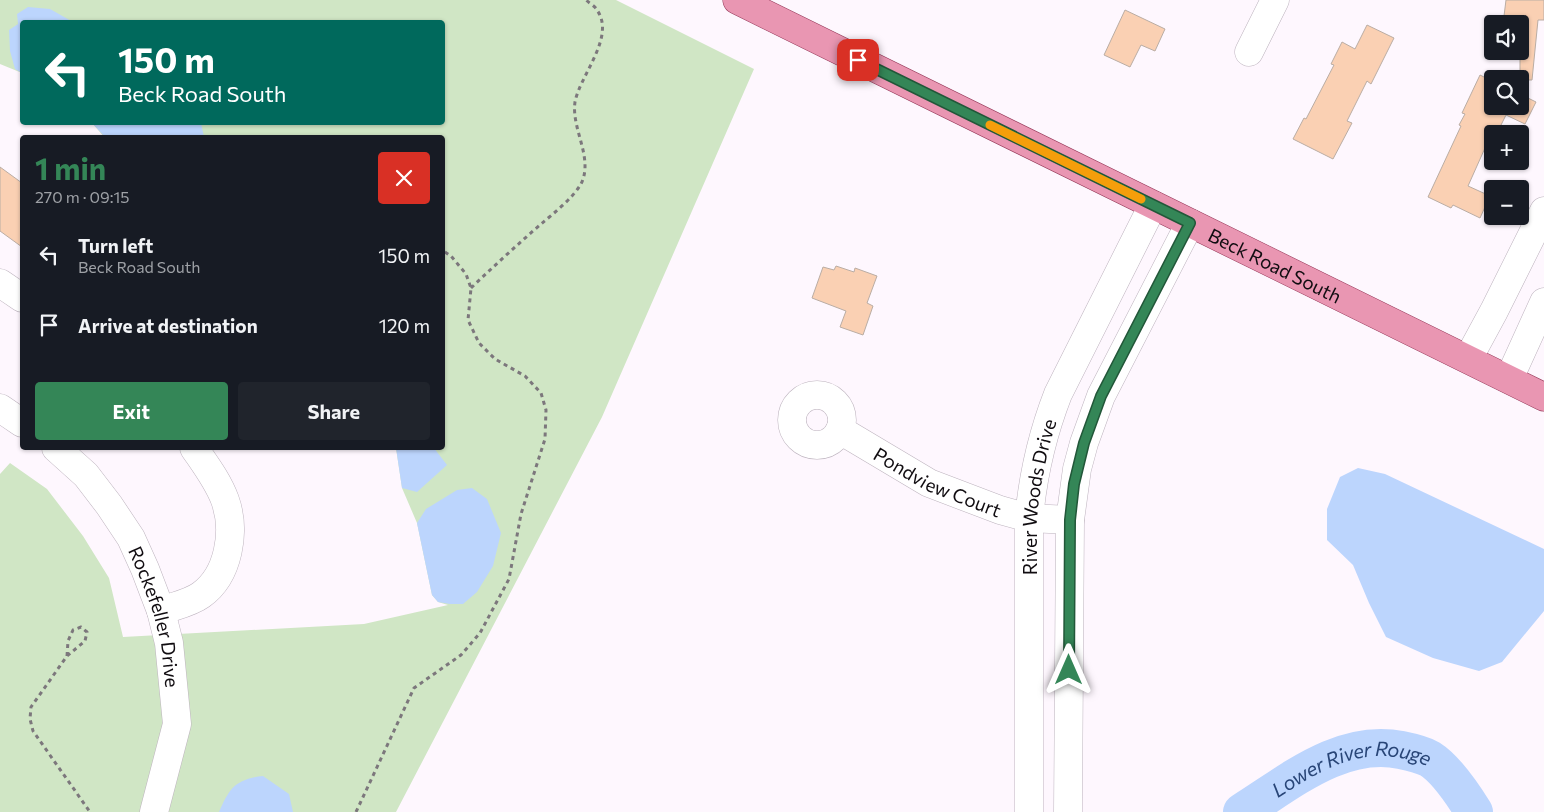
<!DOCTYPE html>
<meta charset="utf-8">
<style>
:root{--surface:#171b24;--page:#20242c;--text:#f1f3f6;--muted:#9ea1a6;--accent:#348657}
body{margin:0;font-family:Commissioner,sans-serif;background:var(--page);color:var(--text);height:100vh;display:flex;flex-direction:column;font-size:19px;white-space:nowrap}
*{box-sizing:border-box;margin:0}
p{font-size:16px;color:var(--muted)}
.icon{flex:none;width:28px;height:28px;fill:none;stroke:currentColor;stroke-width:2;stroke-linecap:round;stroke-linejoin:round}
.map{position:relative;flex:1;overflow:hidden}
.side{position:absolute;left:20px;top:135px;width:425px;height:315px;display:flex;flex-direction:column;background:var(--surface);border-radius:5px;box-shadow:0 1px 4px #0004}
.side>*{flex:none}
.guide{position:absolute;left:20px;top:20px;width:425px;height:105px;border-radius:5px;box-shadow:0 1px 4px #0004;background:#00695c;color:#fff;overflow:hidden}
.fabs{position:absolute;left:1484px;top:15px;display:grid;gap:10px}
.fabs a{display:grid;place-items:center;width:45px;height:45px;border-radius:5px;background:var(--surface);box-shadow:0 1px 4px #0004;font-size:25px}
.pin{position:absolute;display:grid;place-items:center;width:42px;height:42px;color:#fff;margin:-21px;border-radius:10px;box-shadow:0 2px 8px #0006}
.me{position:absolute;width:55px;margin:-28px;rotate:0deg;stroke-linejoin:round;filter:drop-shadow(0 0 4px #0008)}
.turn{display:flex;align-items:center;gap:18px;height:105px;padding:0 15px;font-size:22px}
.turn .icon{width:65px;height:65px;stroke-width:2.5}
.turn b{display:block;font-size:35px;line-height:42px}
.round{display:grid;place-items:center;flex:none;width:52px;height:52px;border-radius:5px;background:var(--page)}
.overview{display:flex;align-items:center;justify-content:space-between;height:85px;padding:0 15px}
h1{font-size:30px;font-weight:700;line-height:38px;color:var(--accent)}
.cta{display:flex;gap:10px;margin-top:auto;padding:10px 15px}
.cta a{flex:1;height:58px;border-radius:5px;background:var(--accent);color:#fff;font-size:20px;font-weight:700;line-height:58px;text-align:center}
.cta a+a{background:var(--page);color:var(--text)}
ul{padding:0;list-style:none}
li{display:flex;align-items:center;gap:15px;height:70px;padding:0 15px}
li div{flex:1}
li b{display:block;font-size:19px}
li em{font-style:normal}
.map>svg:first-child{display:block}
.green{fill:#d0e6c5}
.water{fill:#bcd5fd}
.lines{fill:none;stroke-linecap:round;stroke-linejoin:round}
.river{stroke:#bcd5fd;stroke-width:38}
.building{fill:#fad0b3;stroke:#baada4}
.minor-casing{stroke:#bdb3be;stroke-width:29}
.major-casing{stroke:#943858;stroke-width:29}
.path{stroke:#7c777c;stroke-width:3;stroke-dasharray:4 4;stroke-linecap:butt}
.minor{stroke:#fff;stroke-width:28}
.major{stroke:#e996b2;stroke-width:28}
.route-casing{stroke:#225739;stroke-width:12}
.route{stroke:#348657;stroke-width:9}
.slow{stroke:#f59e0b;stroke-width:9}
.labels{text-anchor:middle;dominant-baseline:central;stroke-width:5;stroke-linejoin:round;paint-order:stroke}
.street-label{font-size:19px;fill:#100c10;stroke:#fff}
.water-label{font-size:20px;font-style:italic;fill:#284577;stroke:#fff}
</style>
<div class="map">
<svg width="1544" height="812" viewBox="0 0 1544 812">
<rect width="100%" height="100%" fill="#fef7fe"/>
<path class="green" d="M 0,0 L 616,0 L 754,69 L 602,417 L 396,812 L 0,812 L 0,474 L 10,463 L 47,489 L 83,536 L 109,578 L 123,637 L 364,624 L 448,605 L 438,602 L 432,595 L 417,523 L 402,488 L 396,448 L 442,448 L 442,138 L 105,138 L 92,123 L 442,122 L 442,22 L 22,22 L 22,73 L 0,64 Z"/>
<path class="water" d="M 28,7 L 50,9 L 73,22 L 22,22 L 22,73 L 15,69 L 10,51 L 9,30 L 18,24 L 17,14 Z
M 92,123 L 201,123 L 204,137 L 105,137 Z
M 396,448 L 434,448 L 447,465 L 417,492 L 402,488 Z
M 1358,468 L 1385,474 L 1544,549 L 1544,611 L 1502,662 L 1479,671 L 1433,658 L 1386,637 L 1369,603 L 1353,565 L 1327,540 L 1327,509 L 1340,477 Z
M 472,488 L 487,499 L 501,533 L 493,566 L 477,592 L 463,604 L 450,604 L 438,602 L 432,595 L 417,523 L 426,509 L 457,490 Z
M 263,776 L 289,794 L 293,812 L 219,812 C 229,789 235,779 263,776 Z"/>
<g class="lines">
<path class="river" id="s1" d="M 1242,812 C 1290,782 1341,738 1401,750 C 1411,752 1421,754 1430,759 C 1446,769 1464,796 1474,812"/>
</g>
<path class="building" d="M 1506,0 L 1544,0 L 1544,20 L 1538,20 L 1532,80 L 1520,80 L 1520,24 L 1503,24 Z
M 1125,10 L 1165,29 L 1155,51 L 1141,45 L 1130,67 L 1104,55 Z
M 1367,25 L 1394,38 L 1371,84 L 1367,81 L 1347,121 L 1352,123 L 1333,159 L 1293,139 L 1304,118 L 1306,119 L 1334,65 L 1331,64 L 1342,42 L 1355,49 Z
M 1480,75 L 1492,81 L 1492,106 L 1520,106 L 1520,94 L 1536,102 L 1525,124 L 1506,115 L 1498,131 L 1496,131 L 1494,134 L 1492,134 L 1492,140 L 1489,139 L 1468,186 L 1490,196 L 1480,218 L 1453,205 L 1451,208 L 1428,197 L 1461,126 L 1459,125 L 1465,114 L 1462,113 Z
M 0,167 L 22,183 L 22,247 L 0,231 Z
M 836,266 L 854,272 L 855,268 L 877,276 L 867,303 L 873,306 L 863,335 L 840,327 L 846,311 L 812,298 L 823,267 L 834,270 Z"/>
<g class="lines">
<defs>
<g id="minor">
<path d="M 1249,52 L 1275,0"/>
<path d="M 0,283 L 22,298"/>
<path d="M 1468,359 L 1494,311 L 1544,211"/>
<path d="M 1509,379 L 1544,302"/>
<circle cx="817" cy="420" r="25"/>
<path d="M 0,408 L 22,423"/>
<path id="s2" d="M 840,430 L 929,483 L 1000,510 L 1029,518 L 1070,520"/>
<path id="s3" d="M 56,448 L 86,475 L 109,505 L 131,538 L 145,569 L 161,611 L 169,643 L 177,724 L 154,812"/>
<path d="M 161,611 C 174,606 190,603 201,595 C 229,575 236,531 225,500 C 218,481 205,464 194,448"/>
<path id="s4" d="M 1029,812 L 1029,518 C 1033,475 1042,435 1058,394 L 1153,205"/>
<path d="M 1068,812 L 1070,520 L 1077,469 L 1084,443 L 1101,396 L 1190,223"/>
</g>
<g id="major">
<path id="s5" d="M 737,0 L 1544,397"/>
</g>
</defs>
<use href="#minor" class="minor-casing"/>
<use href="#major" class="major-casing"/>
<path class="path" d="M 471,288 C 494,266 517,245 541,224 C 554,213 572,199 581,184 C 594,158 571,129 575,102 C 580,75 616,37 597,10 C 595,6 589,3 586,0
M 67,656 L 68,641 L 73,630 L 81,627 L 87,632 L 85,641 L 67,656 L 31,707 L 30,719 L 33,731 L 90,812
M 356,812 L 414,688 L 461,655 L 480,633 L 509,579 L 521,514 L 545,439 L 546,410 L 541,393 L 525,376 L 495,359 L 479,343 L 468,320 L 471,288 L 466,274 L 451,256 L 442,250"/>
<use href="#minor" class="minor"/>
<use href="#major" class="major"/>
</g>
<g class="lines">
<defs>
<path id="route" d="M 858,60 L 1190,223 L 1101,396 L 1084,443 L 1074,484 L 1070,520 L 1069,670"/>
</defs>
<use href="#route" class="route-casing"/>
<use href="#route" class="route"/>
<path class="slow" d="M 990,125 L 1141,199"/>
</g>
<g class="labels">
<g class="street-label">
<text stroke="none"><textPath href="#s5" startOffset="600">Beck Road South</textPath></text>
<text stroke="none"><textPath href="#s2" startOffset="111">Pondview Court</textPath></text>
<text stroke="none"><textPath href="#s4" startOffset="316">River Woods Drive</textPath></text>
<text stroke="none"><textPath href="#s3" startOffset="201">Rockefeller Drive</textPath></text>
</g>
<g class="water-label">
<text stroke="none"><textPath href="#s1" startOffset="122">Lower River Rouge</textPath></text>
</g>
</g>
</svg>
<div class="fabs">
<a><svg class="icon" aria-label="sound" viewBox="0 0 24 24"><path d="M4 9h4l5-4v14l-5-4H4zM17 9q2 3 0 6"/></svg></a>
<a><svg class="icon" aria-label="search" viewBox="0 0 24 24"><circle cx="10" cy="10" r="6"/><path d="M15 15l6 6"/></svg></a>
<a>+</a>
<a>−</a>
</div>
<div class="pin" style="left:858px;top:60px;background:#d93025"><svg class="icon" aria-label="arrive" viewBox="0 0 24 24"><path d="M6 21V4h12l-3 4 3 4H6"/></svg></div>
<svg class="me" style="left:1069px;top:670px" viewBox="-20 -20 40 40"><path d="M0-17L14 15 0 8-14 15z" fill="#348657" stroke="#fff" stroke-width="4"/></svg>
<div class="guide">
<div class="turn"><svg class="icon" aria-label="left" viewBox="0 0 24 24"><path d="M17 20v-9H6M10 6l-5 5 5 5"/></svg><div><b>150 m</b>Beck Road South</div></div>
</div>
<section class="side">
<div class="overview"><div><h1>1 min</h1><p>270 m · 09:15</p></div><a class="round" style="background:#d93025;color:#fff"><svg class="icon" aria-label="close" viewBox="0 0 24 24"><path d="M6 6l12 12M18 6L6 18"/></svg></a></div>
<ul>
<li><svg class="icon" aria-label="left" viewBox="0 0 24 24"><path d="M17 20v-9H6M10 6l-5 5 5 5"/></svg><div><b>Turn left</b><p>Beck Road South</p></div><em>150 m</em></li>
<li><svg class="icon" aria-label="arrive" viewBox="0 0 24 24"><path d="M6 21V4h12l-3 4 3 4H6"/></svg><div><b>Arrive at destination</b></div><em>120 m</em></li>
</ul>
<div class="cta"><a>Exit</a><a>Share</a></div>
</section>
</div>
